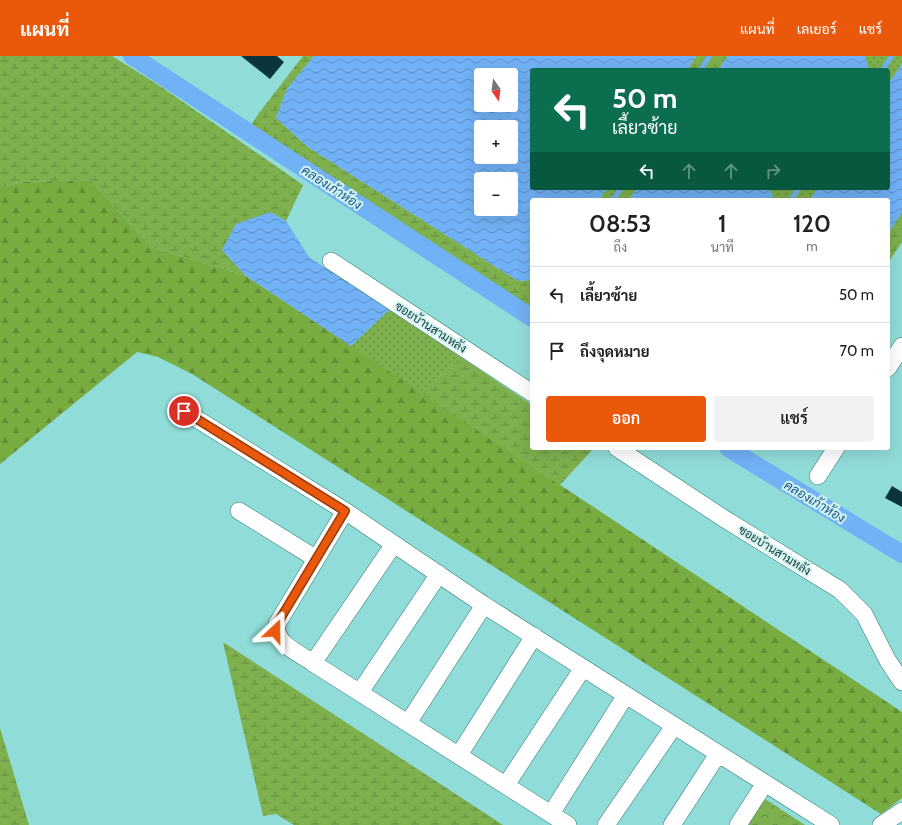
<!DOCTYPE html>
<html lang="th">
<meta charset="utf-8">
<style>
:root{--surface:#fff;--page:#f2f2f2;--text:#202124;--muted:#757577;--line:#e0e0e0;--accent:#ea580c}
body{margin:0;font-family:Cabin,Sarabun,sans-serif;background:var(--page);color:var(--text);height:100vh;display:flex;flex-direction:column;font-size:15px;white-space:nowrap}
*{box-sizing:border-box;margin:0}
p{font-size:13px;color:var(--muted)}
.icon{flex:none;width:22px;height:22px;fill:none;stroke:currentColor;stroke-width:2;stroke-linecap:round;stroke-linejoin:round}
.map{position:relative;flex:1;overflow:hidden}
.details{position:absolute;left:530px;top:142px;width:360px;height:252px;display:flex;flex-direction:column;background:var(--surface);border-radius:4px;box-shadow:0 4px 16px #0002}
.details>*{flex:none}
.hud{position:absolute;left:530px;top:12px;width:360px;height:122px;border-radius:4px;box-shadow:0 4px 16px #0002;background:#0b6e4f;color:#fff;overflow:hidden}
.needle{width:26px;rotate:166deg}
.buttons{position:absolute;left:474px;top:12px;display:grid;gap:8px}
.buttons a{display:grid;place-items:center;width:44px;height:44px;border-radius:4px;background:var(--surface);box-shadow:0 4px 16px #0002;font-size:20px}
.pin{position:absolute;display:grid;place-items:center;width:34px;height:34px;color:#fff;margin:-17px;border:2px solid #fff;border-radius:50%;box-shadow:0 1px 4px #0007}
.me{position:absolute;width:44px;margin:-22px;rotate:23deg;stroke-linejoin:round;filter:drop-shadow(0 0 3px #0008)}
.turn{display:flex;align-items:center;gap:14px;height:84px;padding:0 16px;font-size:18px}
.turn .icon{width:52px;height:52px;stroke-width:2.5}
.turn b{display:block;font-size:28px;line-height:34px}
.lanes{display:flex;align-items:center;height:38px;padding:0 16px;background:#0003;justify-content:center;gap:20px;direction:ltr}
.lanes .off{opacity:.35}
.eta{display:flex;justify-content:space-evenly;align-items:center;height:68px;text-align:center}
.eta b{font-size:24px;font-weight:600;line-height:28px}
.button{display:flex;gap:8px;margin-top:auto;padding:8px 16px}
.button a{flex:1;height:46px;border-radius:4px;background:var(--accent);color:#fff;font-size:16px;font-weight:600;line-height:46px;text-align:center}
.button a+a{background:var(--page);color:var(--text)}
ul{padding:0;list-style:none}
li{display:flex;align-items:center;gap:12px;height:56px;padding:0 16px;border-top:1px solid var(--line)}
li div{flex:1}
li b{display:block;font-size:15px}
li em{font-style:normal}
header{display:flex;align-items:center;gap:24px;box-sizing:border-box;height:56px;padding:0 20px;background:var(--accent);color:#fff}
header strong{font-size:19px}
nav{display:flex;gap:22px;margin-inline-start:auto;font-size:14px}
.map>svg:first-child{display:block}
.grass{fill:url(#grass-dots)}
.forest{fill:url(#forest-firs)}
.wetland{fill:url(#wetland-marsh)}
.park{fill:url(#park-crowns)}
.water{fill:url(#water-waves);fill-rule:evenodd}
.lines{fill:none;stroke-linecap:round;stroke-linejoin:round}
.stream{stroke:#71b1f5;stroke-width:5}
.canal{stroke:#71b1f5;stroke-width:18}
.building{fill:#0b343b}
.minor-casing{stroke:#277774;stroke-width:18}
.minor{stroke:#fff;stroke-width:17}
.route-casing{stroke:#983908;stroke-width:10}
.route{stroke:#ea580c;stroke-width:7}
.labels{text-anchor:middle;dominant-baseline:central;stroke-width:4;stroke-linejoin:round;paint-order:stroke}
.street-label{font-size:12px;fill:#1c3c3b;stroke:#d1f5f3}
.water-label{font-size:13px;font-style:italic;fill:#1b548b;stroke:#d1f5f3}
</style>
<header>
<strong>แผนที่</strong>
<nav><a>แผนที่</a><a>เลเยอร์</a><a>แชร์</a></nav>
</header>
<div class="map">
<svg width="902" height="769" viewBox="0 0 902 769">
<defs>
<pattern id="grass-dots" width="8" height="8" patternUnits="userSpaceOnUse"><rect width="8" height="8" fill="#7eb04d"/><path d="M2 2h.1M6 6h.1" fill="none" stroke="#669041" stroke-width="1.8" stroke-linecap="round"/></pattern>
<pattern id="forest-firs" width="22" height="20" patternUnits="userSpaceOnUse"><rect width="22" height="20" fill="#78ac40"/><path d="M5 1l3.5 6h-7zM16 11l3.5 6h-7z" fill="#628d37"/></pattern>
<pattern id="wetland-marsh" width="20" height="14" patternUnits="userSpaceOnUse"><rect width="20" height="14" fill="#7eb04d"/><path d="M1 5h8M5 5V1M11 12h8M15 12V8" fill="none" stroke="#669041"/></pattern>
<pattern id="park-crowns" width="20" height="18" patternUnits="userSpaceOnUse"><rect width="20" height="18" fill="#7eb04d"/><path d="M2 6a3 3 0 1 1 6 0M12 15a3 3 0 1 1 6 0" fill="none" stroke="#669041"/></pattern>
<pattern id="water-waves" width="16" height="10" patternUnits="userSpaceOnUse"><rect width="16" height="10" fill="#71b1f5"/><path d="M0 5q4-4 8 0t8 0" fill="none" stroke="#5c91c8"/></pattern>
</defs>
<rect width="100%" height="100%" fill="#90dcd8"/>
<path class="grass" d="M 865,0 L 902,0 L 902,8 L 888,28 L 888,14 L 868,14 Z
M 769,132 L 818,132 L 810,144 L 774,144 Z
M 389,254 L 461,301 L 421,337 L 351,290 Z"/>
<path class="forest" d="M 90,124 L 151,191 L 246,220 L 902,656 L 902,742 L 881,758 L 192,318 L 158,301 L 137,296 L 0,408 L 0,132 L 23,126 Z"/>
<path class="wetland" d="M 0,0 L 112,0 L 160,30 L 303,129 L 286,165 L 270,156 L 222,194 L 246,220 L 151,191 L 90,124 L 23,126 L 0,132 Z
M 303,0 L 314,0 L 287,33 L 276,62 L 308,91 L 518,225 L 532,224 L 532,252 L 251,69 L 259,57 Z
M 696,0 L 728,0 L 718,14 L 687,14 Z
M 607,132 L 637,132 L 629,144 L 599,144 Z
M 902,156 L 902,186 L 888,207 L 888,178 Z
M 461,301 L 532,349 L 532,392 L 594,392 L 560,429 L 421,337 Z
M 223,586 L 503,769 L 294,769 L 276,758 L 263,760 Z
M 0,672 L 29,769 L 0,769 Z"/>
<path class="park" d="M 765,743 L 805,769 L 747,769 Z"/>
<path class="water" d="M 314,0 L 696,0 L 687,14 L 532,14 L 532,132 L 607,132 L 599,144 L 532,144 L 532,224 L 518,225 L 308,91 L 276,62 L 287,33 ZM 481,19 L 511,19 L 511,49 L 481,49 ZM 481,71 L 511,71 L 511,101 L 481,101 ZM 481,123 L 511,123 L 511,153 L 481,153 Z
M 728,0 L 865,0 L 869,13 L 718,14 Z
M 902,8 L 902,156 L 888,178 L 888,144 L 810,144 L 818,132 L 888,132 L 888,28 Z
M 637,132 L 769,132 L 774,144 L 629,144 Z
M 270,156 L 286,165 L 309,201 L 389,254 L 351,290 L 246,220 L 222,194 L 236,168 Z"/>
<g class="lines">
<path class="stream" d="M 701,14 L 709,0
M 882,14 L 892,0
M 613,144 L 621,132
M 791,144 L 799,132"/>
<path class="canal" d="M 132,0 L 532,262
M 728,392 L 902,498"/>
</g>
<path class="building" d="M 241,0 L 277,0 L 284,6 L 270,23 Z
M 892,430 L 902,436 L 902,451 L 885,442 Z"/>
<g class="lines">
<defs>
<path id="minor" d="M 331,205 L 532,337
M 888,312 L 902,290
M 184,355 L 345,455 L 484,549 L 831,769
M 617,392 L 723,462 L 840,534 L 864,558 L 888,605 L 902,626
M 818,420 L 836,392
M 239,455 L 315,502
M 345,455 L 277,568 C 273,587 299,597 313,607 L 568,769
M 313,607 L 394,488
M 360,636 L 439,518
M 408,667 L 484,549
M 459,699 L 534,580
M 506,729 L 583,612
M 551,758 L 626,639
M 606,769 L 674,670
M 672,769 L 718,698
M 738,769 L 765,727
M 881,769 L 902,755"/>
</defs>
<use href="#minor" class="minor-casing"/>
<use href="#minor" class="minor"/>
</g>
<g class="lines">
<defs>
<path id="route" d="M 184,355 L 345,455 L 277,568 L 275,575"/>
</defs>
<use href="#route" class="route-casing"/>
<use href="#route" class="route"/>
</g>
<g class="labels">
<g class="street-label">
<text transform="translate(431 271) rotate(33)">ซอยบ้านสามหลัง</text>
<text transform="translate(775 494) rotate(32)">ซอยบ้านสามหลัง</text>
</g>
<g class="water-label">
<text transform="translate(332 131) rotate(33)">คลองเก้าห้อง</text>
<text transform="translate(815 445) rotate(31)">คลองเก้าห้อง</text>
</g>
</g>
</svg>
<div class="buttons">
<a><svg class="needle" viewBox="-14 -14 28 28"><path d="M0-13l5 13h-10z" fill="#e53935"/><path d="M0 13l5-13h-10z" fill="#757577"/></svg></a>
<a>+</a>
<a>−</a>
</div>
<div class="pin" style="left:184px;top:355px;background:#d93025"><svg class="icon" aria-label="arrive" viewBox="0 0 24 24"><path d="M6 21V4h12l-3 4 3 4H6"/></svg></div>
<svg class="me" style="left:275px;top:575px" viewBox="-20 -20 40 40"><path d="M0-17L14 15 0 8-14 15z" fill="#ea580c" stroke="#fff" stroke-width="4"/></svg>
<div class="hud">
<div class="turn"><svg class="icon" aria-label="left" viewBox="0 0 24 24"><path d="M17 20v-9H6M10 6l-5 5 5 5"/></svg><div><b>50 m</b>เลี้ยวซ้าย</div></div>
<div class="lanes"><svg class="icon" aria-label="left" viewBox="0 0 24 24"><path d="M17 20v-9H6M10 6l-5 5 5 5"/></svg><svg class="icon off" aria-label="ahead" viewBox="0 0 24 24"><path d="M12 20V5M6 11l6-6 6 6"/></svg><svg class="icon off" aria-label="ahead" viewBox="0 0 24 24"><path d="M12 20V5M6 11l6-6 6 6"/></svg><svg class="icon off" aria-label="right" viewBox="0 0 24 24"><path d="M7 20v-9h11M14 6l5 5-5 5"/></svg></div>
</div>
<section class="details">
<div class="eta">
<div><b>08:53</b><p>ถึง</p></div>
<div><b>1</b><p>นาที</p></div>
<div><b>120</b><p>m</p></div>
</div>
<ul>
<li><svg class="icon" aria-label="left" viewBox="0 0 24 24"><path d="M17 20v-9H6M10 6l-5 5 5 5"/></svg><div><b>เลี้ยวซ้าย</b></div><em>50 m</em></li>
<li><svg class="icon" aria-label="arrive" viewBox="0 0 24 24"><path d="M6 21V4h12l-3 4 3 4H6"/></svg><div><b>ถึงจุดหมาย</b></div><em>70 m</em></li>
</ul>
<div class="button"><a>ออก</a><a>แชร์</a></div>
</section>
</div>
